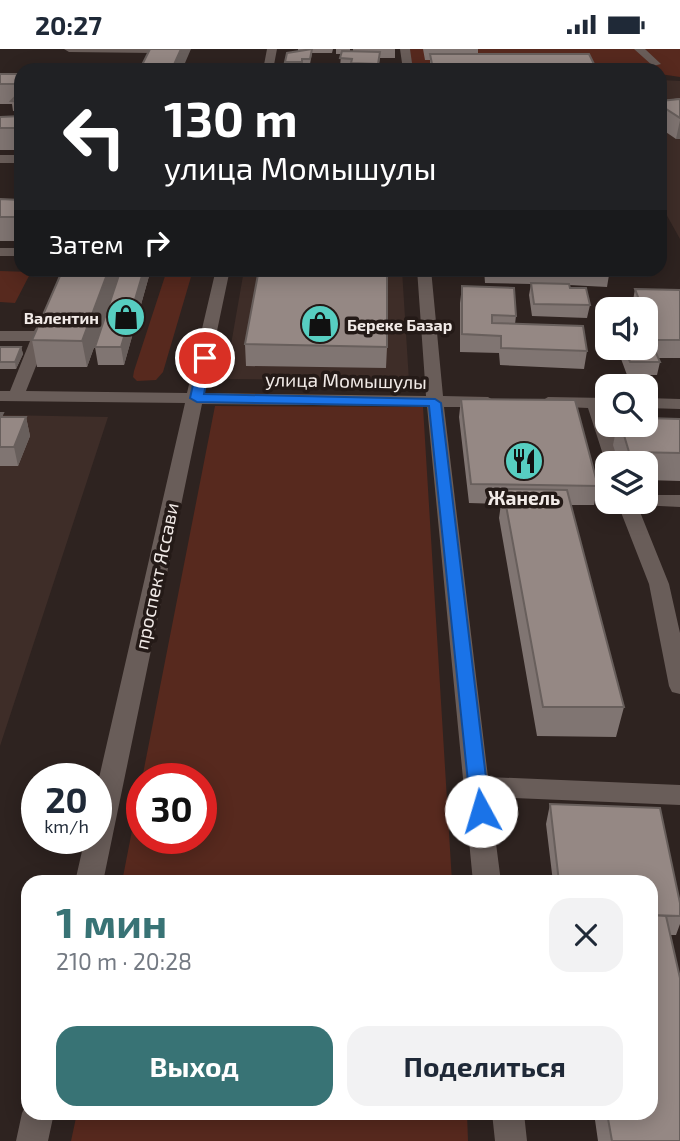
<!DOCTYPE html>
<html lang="ru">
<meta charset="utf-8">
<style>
:root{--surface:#fff;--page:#f2f2f3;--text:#1f2937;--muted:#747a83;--accent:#387375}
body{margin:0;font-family:"Exo 2",sans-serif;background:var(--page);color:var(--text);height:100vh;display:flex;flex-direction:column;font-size:26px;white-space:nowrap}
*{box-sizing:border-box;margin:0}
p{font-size:23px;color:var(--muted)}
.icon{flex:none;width:38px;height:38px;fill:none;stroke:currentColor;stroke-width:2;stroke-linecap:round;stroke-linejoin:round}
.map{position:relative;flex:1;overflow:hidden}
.drawer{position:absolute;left:21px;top:826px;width:637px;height:245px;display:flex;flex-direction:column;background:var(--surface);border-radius:21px;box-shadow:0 4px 18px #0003}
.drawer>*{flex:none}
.guide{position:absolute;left:14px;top:14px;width:653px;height:214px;border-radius:21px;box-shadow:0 4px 18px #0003;background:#202124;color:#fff;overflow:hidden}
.buttons{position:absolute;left:595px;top:248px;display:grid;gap:14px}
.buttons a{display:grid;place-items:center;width:63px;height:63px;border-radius:14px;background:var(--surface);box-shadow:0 4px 18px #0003;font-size:35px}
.speed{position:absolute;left:21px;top:714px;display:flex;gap:14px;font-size:35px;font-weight:700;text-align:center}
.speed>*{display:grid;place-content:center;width:91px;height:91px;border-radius:50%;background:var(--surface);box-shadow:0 4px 18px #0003;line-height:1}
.speed small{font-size:18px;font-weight:400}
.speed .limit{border:10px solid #d22;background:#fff;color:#111}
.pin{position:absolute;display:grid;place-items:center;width:60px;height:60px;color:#fff;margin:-30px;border:4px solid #fff;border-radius:50%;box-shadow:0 2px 7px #0007}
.me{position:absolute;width:77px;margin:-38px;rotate:354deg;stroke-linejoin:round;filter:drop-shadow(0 0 5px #0008)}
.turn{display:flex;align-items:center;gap:24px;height:147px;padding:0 35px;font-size:32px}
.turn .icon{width:91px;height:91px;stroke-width:2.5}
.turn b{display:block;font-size:49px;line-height:60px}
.then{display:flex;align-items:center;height:66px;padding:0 35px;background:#0003;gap:14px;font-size:26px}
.round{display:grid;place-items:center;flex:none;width:74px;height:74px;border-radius:21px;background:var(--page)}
.overview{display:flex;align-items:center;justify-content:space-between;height:119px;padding:0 35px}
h1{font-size:42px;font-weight:700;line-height:52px;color:var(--accent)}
.cta{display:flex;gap:14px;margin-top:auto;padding:14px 35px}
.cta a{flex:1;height:80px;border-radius:21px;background:var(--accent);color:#fff;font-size:28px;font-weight:700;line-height:80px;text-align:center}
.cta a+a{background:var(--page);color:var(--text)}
.status{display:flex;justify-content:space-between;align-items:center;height:49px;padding:0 35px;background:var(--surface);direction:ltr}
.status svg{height:19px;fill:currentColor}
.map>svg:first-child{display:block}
.built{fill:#3e2d28}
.green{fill:#57291e}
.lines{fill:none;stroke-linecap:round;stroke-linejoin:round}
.minor{fill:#695d59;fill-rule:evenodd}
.wall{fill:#807572}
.shaded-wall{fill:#685f5c}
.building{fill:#958884;stroke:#685f5c;stroke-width:2}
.route{fill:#1a73e8;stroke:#114b97;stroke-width:2}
.labels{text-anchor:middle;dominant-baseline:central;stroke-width:7;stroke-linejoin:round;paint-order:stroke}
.far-poi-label{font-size:16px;font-weight:bold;fill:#f2ebe8;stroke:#241a17;text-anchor:end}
.street-label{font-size:19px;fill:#f2ebe8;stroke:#241a17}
.poi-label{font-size:19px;font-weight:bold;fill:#f2ebe8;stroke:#241a17}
</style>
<div class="status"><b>20:27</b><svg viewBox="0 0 49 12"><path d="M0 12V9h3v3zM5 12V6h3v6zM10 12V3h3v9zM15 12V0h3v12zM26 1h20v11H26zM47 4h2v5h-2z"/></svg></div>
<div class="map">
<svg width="680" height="1092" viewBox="0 0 680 1092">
<rect width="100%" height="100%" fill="#2e2320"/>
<path class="built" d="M 660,31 L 680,32 L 680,190 L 660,154 Z
M 244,221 L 402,221 L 409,332 L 225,330 Z
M 0,366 L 108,368 L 0,697 Z"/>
<path class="green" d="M 409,0 L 680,0 L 680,28 L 660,25 L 660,21 L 411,15 Z
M 167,221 L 193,221 L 163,323 L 156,331 L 137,332 L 133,328 L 134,322 Z
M 0,222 L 31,223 L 15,254 L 0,253 Z
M 215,357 L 423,358 L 452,833 L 122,833 L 142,730 L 142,789 L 201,789 L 201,730 L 142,730 Z
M 77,1064 L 467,1064 L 468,1092 L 71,1092 Z"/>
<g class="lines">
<path class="minor" d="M 64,0 L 157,0 L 158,1 L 153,4 L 69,3 Z
M 267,0 L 277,0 L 273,21 L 263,21 Z
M 400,0 L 410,0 L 413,21 L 403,21 Z
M 634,0 L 645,0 L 661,15 L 653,17 Z
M 0,106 L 21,106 L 21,114 L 0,114 Z
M 0,199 L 21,199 L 21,207 L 0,207 Z
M 216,220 L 230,220 L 204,344 L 426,347 L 417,220 L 431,220 L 443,347 L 488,348 L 496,353 L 488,358 L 444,358 L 488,728 L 680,736 L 680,756 L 490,748 L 501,833 L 473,833 L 427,357 L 202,355 L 103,833 L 75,833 L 85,789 L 96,789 L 96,742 L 185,354 L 0,352 L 0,342 L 10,342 L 30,292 L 0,292 L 0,282 L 34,282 L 39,274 L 44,272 L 52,277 L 26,342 L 187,344 Z
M 548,348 L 607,349 L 607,376 L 611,376 L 624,415 L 606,415 L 588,359 L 542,357 L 540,353 Z
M 646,349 L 680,350 L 680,360 L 646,359 Z
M 646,446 L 680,446 L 680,458 L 639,456 L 637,453 L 646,453 Z
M 617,453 L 636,453 L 669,535 L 680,584 L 680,645 L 672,643 L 669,637 L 649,535 Z
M 28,1052 L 28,1064 L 54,1064 L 48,1092 L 16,1092 L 22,1064 Z
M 492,1064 L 524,1064 L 527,1092 L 495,1092 Z"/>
</g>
<path class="wall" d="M 298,0 L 333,0 L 332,4 L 312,4 L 310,15 L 302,15 L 300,18 L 285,18 L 285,13 L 298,2 Z
M 336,0 L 350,0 L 350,2 L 353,2 L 353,0 L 395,0 L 395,9 L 380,9 L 378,21 L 350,20 L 350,19 L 340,19 L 341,5 L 336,5 Z
M 423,0 L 478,0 L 478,5 L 589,5 L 597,21 L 423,21 L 430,20 L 430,11 L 425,11 Z
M 0,25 L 21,25 L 21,62 L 13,62 L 12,55 L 0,55 Z
M 680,49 L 680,90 L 676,90 L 660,79 L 660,52 Z
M 21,67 L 21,101 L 0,101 L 0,68 Z
M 0,150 L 21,151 L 21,192 L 0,192 Z
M 151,220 L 124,316 L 98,316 L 95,298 L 109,257 L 87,318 L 37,318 L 32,291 Z
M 484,220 L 608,220 L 609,226 L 607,238 L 569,236 L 570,239 L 590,256 L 587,269 L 532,267 L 529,246 L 531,235 L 485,234 Z
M 462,237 L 516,267 L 515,275 L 587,302 L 584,320 L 500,316 L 499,304 L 460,303 L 460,254 Z
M 635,240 L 680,241 L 680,309 L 658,309 L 660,313 L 657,326 L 627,326 L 617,299 L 646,299 L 646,261 L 634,261 L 632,257 Z
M 245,295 L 387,298 L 386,319 L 246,317 Z
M 0,298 L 21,298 L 23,305 L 16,320 L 0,320 Z
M 461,350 L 598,437 L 594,456 L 571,456 L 624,658 L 616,688 L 537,687 L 499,469 L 501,455 L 469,454 L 459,368 Z
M 0,364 L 4,368 L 26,368 L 30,387 L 18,417 L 0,417 Z
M 680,370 L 680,432 L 646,431 L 646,415 L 619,415 L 613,396 L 617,376 L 646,376 Z
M 550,755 L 680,854 L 680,875 L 676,886 L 670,886 L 680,1092 L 598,1092 L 594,1064 L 651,1064 L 651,833 L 553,833 L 546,775 Z"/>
<path class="shaded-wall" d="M 181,0 L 191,0 L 182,21 L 172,21 Z
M 680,71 L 680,90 L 676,90 Z
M 109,220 L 122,220 L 87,318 L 82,292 Z
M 144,220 L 151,220 L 124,316 L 121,298 Z
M 21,298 L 23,305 L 16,320 L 15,313 Z
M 26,368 L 30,387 L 18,417 L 14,398 Z"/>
<path class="building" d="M 150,0 L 181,0 L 172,20 L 140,20 Z
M 312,0 L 310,10 L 302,10 L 302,13 L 285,13 L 287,4 Z
M 342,2 L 380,3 L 378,15 L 351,14 L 352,10 L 340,9 Z
M 430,5 L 589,5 L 597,21 L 581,21 L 579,17 L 532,17 L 534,20 L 515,20 L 516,21 L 423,21 L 423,20 L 433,20 Z
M 599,15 L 634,15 L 638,21 L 603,21 Z
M 301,16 L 337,16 L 337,21 L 300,21 Z
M 340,20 L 398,21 L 340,21 Z
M 0,25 L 21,25 L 21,35 L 0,35 Z
M 16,47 L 21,47 L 21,53 L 11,52 Z
M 680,50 L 680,69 L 660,56 L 660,52 Z
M 21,67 L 21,79 L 0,79 L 0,68 Z
M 0,150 L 21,151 L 21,168 L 0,168 Z
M 63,220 L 109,220 L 82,292 L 32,291 Z
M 121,220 L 144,220 L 121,298 L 95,298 Z
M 259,220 L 387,220 L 387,298 L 245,295 Z
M 486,220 L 608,220 L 609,226 L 486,222 Z
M 531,234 L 569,235 L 570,239 L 586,239 L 590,256 L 534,255 Z
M 462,237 L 514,239 L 516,267 L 492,266 L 492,274 L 583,277 L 587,302 L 501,299 L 501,287 L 462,285 Z
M 635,240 L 680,241 L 680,291 L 654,291 L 646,268 L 646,261 L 643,261 Z
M 646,281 L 660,313 L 630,313 L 624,299 L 646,299 Z
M 0,298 L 21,298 L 15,313 L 0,313 Z
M 461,350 L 575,351 L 598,437 L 471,435 Z
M 0,364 L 3,364 L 1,368 L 26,368 L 14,398 L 0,398 Z
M 646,369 L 680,370 L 680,404 L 629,403 L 621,376 L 646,376 Z
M 503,440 L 567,441 L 624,658 L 543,658 Z
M 550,755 L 660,759 L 680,854 L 680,867 L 651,866 L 651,833 L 559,833 Z
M 651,866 L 666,867 L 680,929 L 680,1092 L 612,1092 L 607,1064 L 651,1064 Z"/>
<path class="route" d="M 205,305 L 211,309 L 204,345 L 435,350 L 441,354 L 490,762 L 488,767 L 481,770 L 474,767 L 471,762 L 429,357 L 197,353 L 190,349 L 199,309 Z"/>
<defs>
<symbol id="shop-disc" viewBox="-11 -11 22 22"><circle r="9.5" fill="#57cec1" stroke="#241a17"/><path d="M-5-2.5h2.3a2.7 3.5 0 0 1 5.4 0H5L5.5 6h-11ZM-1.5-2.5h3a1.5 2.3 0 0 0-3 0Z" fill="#111"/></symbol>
<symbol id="restaurant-disc" viewBox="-11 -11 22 22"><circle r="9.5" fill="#57cec1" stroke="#241a17"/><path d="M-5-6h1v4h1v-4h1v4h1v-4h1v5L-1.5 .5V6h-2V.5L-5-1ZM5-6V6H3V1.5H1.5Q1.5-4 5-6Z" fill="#111"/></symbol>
</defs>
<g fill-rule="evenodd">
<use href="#shop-disc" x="104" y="246" width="44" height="44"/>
<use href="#shop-disc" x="298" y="253" width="44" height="44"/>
<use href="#restaurant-disc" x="502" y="390" width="44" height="44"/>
</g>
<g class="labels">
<g class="far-poi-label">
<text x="99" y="268">Валентин</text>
<text x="347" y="275" text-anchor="start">Береке Базар</text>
</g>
<g class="street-label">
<text transform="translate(346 331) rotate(1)">улица Момышулы</text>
<text transform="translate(156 527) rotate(-78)">проспект Яссави</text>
</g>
<g class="poi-label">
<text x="524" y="448">Жанель</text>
</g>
</g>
</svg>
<div class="buttons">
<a><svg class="icon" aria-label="sound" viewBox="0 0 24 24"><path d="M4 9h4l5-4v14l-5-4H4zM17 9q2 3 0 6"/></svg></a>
<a><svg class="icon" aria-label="search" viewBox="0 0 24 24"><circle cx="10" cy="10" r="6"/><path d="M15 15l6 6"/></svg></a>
<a><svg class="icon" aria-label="layers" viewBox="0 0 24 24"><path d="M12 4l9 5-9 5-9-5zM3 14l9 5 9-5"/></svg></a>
</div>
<div class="speed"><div>20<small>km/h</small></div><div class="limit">30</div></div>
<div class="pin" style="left:205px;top:309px;background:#d93025"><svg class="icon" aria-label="arrive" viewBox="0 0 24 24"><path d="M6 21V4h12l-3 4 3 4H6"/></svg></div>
<svg class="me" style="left:481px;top:762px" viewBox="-20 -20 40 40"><circle r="19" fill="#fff"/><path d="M0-13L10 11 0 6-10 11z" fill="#1a73e8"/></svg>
<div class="guide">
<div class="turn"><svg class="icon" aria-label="left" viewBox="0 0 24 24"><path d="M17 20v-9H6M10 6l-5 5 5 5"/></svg><div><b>130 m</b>улица Момышулы</div></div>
<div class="then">Затем<svg class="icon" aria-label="right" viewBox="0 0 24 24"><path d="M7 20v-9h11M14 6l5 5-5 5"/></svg></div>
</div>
<section class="drawer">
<div class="overview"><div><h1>1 мин</h1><p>210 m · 20:28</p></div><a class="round"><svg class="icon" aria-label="close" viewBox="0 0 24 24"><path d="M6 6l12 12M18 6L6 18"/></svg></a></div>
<div class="cta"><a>Выход</a><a>Поделиться</a></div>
</section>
</div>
